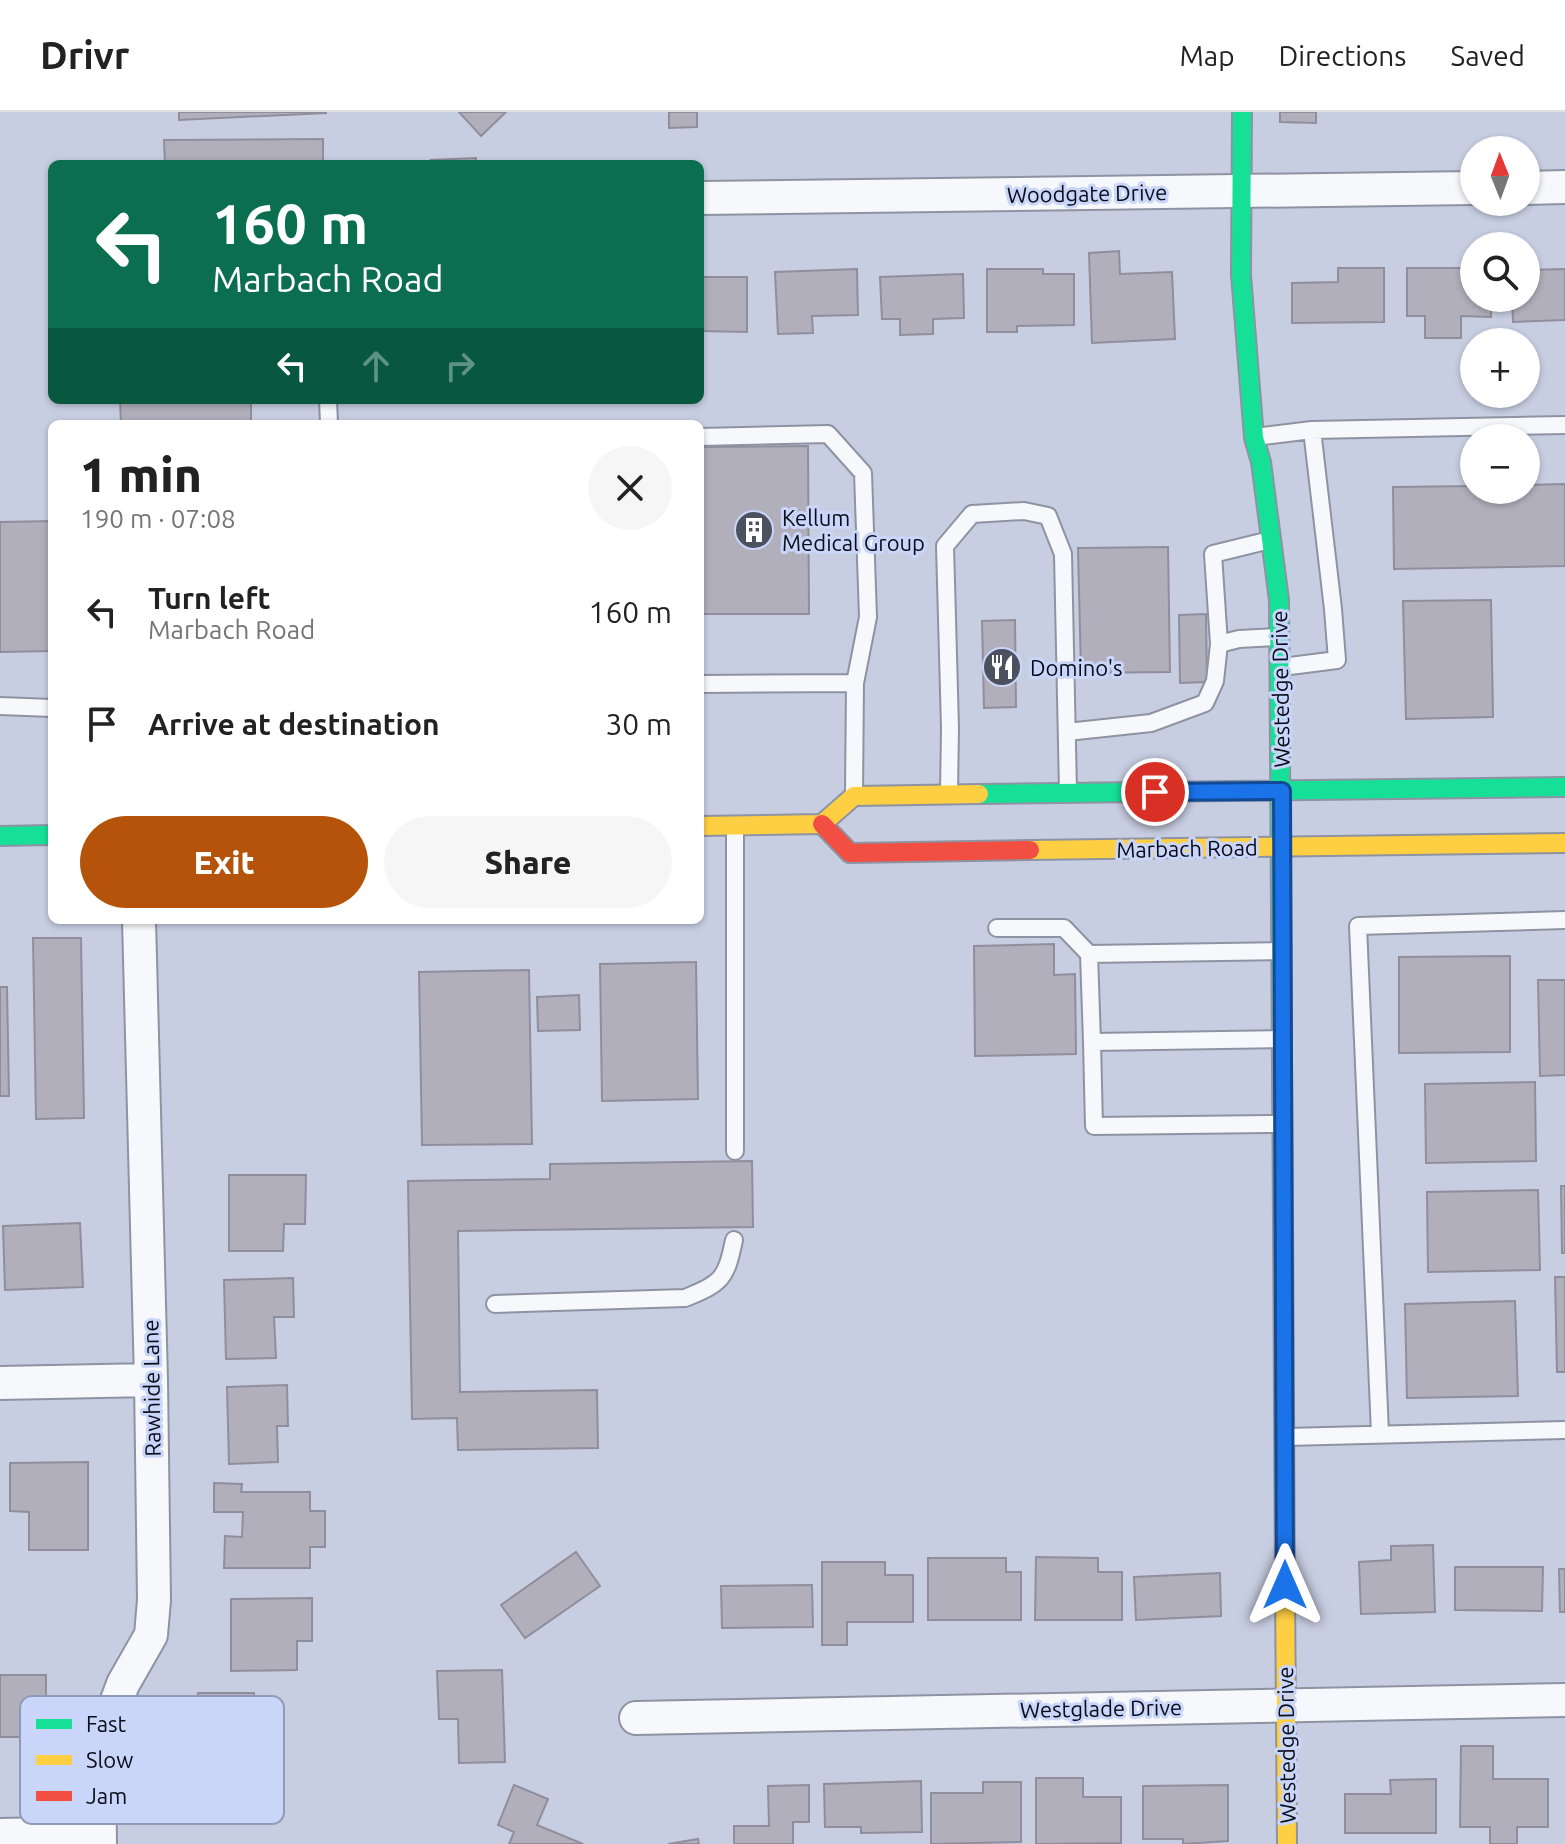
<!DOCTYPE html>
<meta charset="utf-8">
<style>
:root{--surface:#fff;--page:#f6f6f6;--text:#222;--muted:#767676;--line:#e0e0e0;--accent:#b45309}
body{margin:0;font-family:Ubuntu,sans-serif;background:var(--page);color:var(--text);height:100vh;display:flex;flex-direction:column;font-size:30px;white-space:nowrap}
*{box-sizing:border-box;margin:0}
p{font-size:26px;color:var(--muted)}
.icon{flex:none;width:44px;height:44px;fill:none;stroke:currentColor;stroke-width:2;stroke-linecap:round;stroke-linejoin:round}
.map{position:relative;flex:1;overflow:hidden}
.details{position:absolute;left:48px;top:308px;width:656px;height:504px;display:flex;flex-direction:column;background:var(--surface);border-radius:12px;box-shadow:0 2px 6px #0004}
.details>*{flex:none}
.banner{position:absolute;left:48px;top:48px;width:656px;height:244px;border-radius:12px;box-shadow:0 2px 6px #0004;background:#0b6e4f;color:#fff;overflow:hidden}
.needle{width:52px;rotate:359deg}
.controls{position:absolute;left:1460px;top:24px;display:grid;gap:16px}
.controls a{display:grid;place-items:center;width:80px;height:80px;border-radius:50%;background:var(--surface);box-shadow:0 2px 6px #0004;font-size:40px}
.pin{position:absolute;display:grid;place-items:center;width:68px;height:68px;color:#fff;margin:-34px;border:4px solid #fff;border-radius:50%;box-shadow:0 2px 8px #0007}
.me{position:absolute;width:88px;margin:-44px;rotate:0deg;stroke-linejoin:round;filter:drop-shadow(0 0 6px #0008)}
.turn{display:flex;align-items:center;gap:28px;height:168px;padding:0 32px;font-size:36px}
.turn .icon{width:104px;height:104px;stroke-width:2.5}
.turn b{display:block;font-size:56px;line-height:68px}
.lanes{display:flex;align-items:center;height:76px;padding:0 32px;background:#0003;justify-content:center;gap:40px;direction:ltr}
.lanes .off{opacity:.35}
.round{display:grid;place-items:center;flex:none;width:84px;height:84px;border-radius:42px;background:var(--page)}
.head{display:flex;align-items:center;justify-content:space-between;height:136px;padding:0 32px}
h1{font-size:48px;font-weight:800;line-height:60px}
.action{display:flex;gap:16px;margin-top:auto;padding:16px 32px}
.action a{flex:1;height:92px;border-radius:48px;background:var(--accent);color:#fff;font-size:32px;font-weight:800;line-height:92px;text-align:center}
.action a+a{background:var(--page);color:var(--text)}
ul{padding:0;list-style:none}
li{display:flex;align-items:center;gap:24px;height:112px;padding:0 32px}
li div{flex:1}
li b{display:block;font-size:30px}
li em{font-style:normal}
header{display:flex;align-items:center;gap:48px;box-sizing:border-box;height:112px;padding:0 40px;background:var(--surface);border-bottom:2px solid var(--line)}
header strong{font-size:38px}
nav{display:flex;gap:44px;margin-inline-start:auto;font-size:28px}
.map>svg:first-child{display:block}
.building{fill:#b2afbd;stroke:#908e9c;stroke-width:2}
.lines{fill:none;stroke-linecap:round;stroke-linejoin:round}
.lane-casing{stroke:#8e93a2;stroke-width:20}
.street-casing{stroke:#8e93a2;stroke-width:36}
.fast-casing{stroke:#8e93a2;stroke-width:22}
.slow-casing{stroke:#8e93a2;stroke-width:22}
.jam-casing{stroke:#8e93a2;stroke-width:22}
.lane{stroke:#f7f8fb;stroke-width:16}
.street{stroke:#f7f8fb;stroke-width:32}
.fast{stroke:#16e098;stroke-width:18}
.slow{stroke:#ffcf43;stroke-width:18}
.jam{stroke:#f24e42;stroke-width:18}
.route-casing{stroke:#114b97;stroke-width:20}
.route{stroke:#1a73e8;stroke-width:14}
.labels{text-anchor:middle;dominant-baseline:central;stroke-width:6;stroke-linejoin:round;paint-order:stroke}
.street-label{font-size:22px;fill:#0a0d19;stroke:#cad6f9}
.poi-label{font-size:22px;fill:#0a0d19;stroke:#cad6f9;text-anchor:start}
.key{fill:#cad6f9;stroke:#909ab6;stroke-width:2}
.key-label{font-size:22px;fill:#0a0d19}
</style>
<header>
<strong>Drivr</strong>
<nav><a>Map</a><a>Directions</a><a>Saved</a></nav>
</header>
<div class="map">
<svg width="1565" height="1732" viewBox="0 0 1565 1732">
<rect width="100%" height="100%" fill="#c8cee2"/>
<path class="building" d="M 179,0 L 326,0 L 326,1 L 179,8 Z
M 459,0 L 506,0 L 481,24 Z
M 669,0 L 697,0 L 697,15 L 669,16 Z
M 1280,0 L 1316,0 L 1316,11 L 1280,10 Z
M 323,27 L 323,52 L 165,52 L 164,28 Z
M 476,46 L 476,52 L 432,52 L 431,48 Z
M 1119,139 L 1120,162 L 1172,160 L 1175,227 L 1092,231 L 1089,141 Z
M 1338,156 L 1384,156 L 1384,210 L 1292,211 L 1292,171 L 1338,170 Z
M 1407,156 L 1474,156 L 1474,186 L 1491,186 L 1491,205 L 1461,204 L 1461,226 L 1425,226 L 1425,204 L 1407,204 Z
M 857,157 L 858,203 L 812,204 L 813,221 L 778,222 L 775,160 Z
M 987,157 L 1043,157 L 1043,162 L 1074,162 L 1074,213 L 1017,214 L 1017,220 L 987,220 Z
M 1565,157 L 1565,208 L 1513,210 L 1512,186 L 1526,186 L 1526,158 Z
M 963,162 L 964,206 L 933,207 L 933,222 L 900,223 L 900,207 L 882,207 L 880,165 Z
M 700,165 L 747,165 L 747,220 L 700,219 Z
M 120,288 L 251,288 L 251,312 L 121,312 Z
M 808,334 L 809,502 L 700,502 L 700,335 Z
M 1565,372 L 1565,454 L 1394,457 L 1393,375 L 1474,374 L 1474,378 L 1526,378 L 1526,373 Z
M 52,409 L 52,539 L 0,540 L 0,410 Z
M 1168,435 L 1170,560 L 1081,561 L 1078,436 Z
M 1491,488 L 1493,605 L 1406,607 L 1403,489 Z
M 1206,502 L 1207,570 L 1180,571 L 1179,503 Z
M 1015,508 L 1016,595 L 984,596 L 982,509 Z
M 33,826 L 81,826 L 84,1006 L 36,1007 Z
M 1054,832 L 1054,863 L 1075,862 L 1076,942 L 975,944 L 974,834 Z
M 1510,844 L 1510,940 L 1399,941 L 1399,845 Z
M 696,850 L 698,987 L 602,989 L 600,852 Z
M 529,858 L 532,1032 L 422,1033 L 419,860 Z
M 1538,868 L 1565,868 L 1565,963 L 1540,964 Z
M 0,875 L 7,875 L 9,984 L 0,984 Z
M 579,883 L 580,918 L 538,919 L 537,885 Z
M 1535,970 L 1536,1049 L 1426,1051 L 1425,972 Z
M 752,1049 L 753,1115 L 458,1119 L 460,1280 L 597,1278 L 598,1336 L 458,1338 L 457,1306 L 412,1307 L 408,1069 L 550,1067 L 550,1052 Z
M 229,1063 L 306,1063 L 305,1112 L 284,1112 L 283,1139 L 229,1139 Z
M 1561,1074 L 1565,1074 L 1565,1141 L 1562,1141 Z
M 1538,1078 L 1540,1158 L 1428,1160 L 1427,1080 Z
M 80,1111 L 83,1175 L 5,1178 L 3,1114 Z
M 1555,1165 L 1565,1165 L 1565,1260 L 1557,1260 Z
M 293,1166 L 294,1205 L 274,1205 L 276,1246 L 226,1247 L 224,1168 Z
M 1515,1189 L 1518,1284 L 1407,1286 L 1405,1192 Z
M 287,1273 L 288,1314 L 277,1314 L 278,1350 L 229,1352 L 227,1275 Z
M 88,1350 L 88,1438 L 29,1438 L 29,1400 L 10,1399 L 10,1351 Z
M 214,1371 L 242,1372 L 241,1380 L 310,1380 L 310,1399 L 325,1399 L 325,1435 L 310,1435 L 310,1456 L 224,1456 L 225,1424 L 242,1425 L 243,1400 L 214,1400 Z
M 1433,1433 L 1435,1500 L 1361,1502 L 1359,1450 L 1391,1448 L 1391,1434 Z
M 576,1440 L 600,1474 L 525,1526 L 501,1493 Z
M 1036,1445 L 1098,1446 L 1098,1460 L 1122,1460 L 1122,1508 L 1035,1508 Z
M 928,1446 L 1006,1446 L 1006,1460 L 1021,1460 L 1021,1508 L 928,1508 Z
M 822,1450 L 885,1450 L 885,1463 L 913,1463 L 913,1510 L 847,1510 L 847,1533 L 822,1533 Z
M 1455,1455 L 1543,1455 L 1542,1499 L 1455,1498 Z
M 1559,1457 L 1565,1457 L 1565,1500 L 1560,1500 Z
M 1220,1461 L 1221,1504 L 1136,1508 L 1134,1465 Z
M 812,1473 L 813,1515 L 722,1516 L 721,1474 Z
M 312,1486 L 312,1529 L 297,1529 L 297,1558 L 231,1559 L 231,1487 Z
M 502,1558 L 505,1650 L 459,1651 L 458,1607 L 439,1607 L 437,1559 Z
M 0,1563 L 46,1563 L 46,1625 L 0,1625 Z
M 198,1581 L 254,1581 L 254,1600 L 268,1600 L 267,1685 L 180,1684 L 181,1619 L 197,1619 Z
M 1461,1634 L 1493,1634 L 1493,1667 L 1548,1667 L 1548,1715 L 1517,1715 L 1517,1732 L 1490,1732 L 1490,1715 L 1460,1715 Z
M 1036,1666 L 1083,1666 L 1083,1685 L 1121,1685 L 1121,1731 L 1036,1732 Z
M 1436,1667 L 1436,1721 L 1345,1721 L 1345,1682 L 1391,1682 L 1390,1668 Z
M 921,1669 L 922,1720 L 861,1721 L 861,1715 L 825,1715 L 824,1672 Z
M 983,1670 L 1021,1670 L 1021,1730 L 931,1732 L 931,1681 L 983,1681 Z
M 514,1673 L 548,1687 L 537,1713 L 583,1732 L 509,1732 L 514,1720 L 498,1713 Z
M 809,1673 L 809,1710 L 793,1710 L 793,1732 L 734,1732 L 734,1714 L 769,1714 L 768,1674 Z
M 1228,1673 L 1228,1729 L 1183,1732 L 1183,1727 L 1143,1727 L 1143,1674 Z
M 698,1727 L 699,1732 L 668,1732 Z"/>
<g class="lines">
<defs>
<path id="lane" d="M 328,288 L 329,312
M 700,325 L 828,322 L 863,361 L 868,505 L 855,571 L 854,681
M 1255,325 L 1312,318 L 1565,313
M 1219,532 L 1213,442 L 1270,428
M 1282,555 L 1337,548 L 1333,497 L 1312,318
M 700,572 L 855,571
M 0,594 L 52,596
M 1067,620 L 1151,611 L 1205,591 L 1215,569 L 1219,532 L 1239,527 L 1278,525
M 949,681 L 950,616 L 945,434 L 972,402 L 1024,399 L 1048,404 L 1063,442 L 1068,680
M 735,715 L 735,1039
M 997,816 L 1064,816 L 1089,842 L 1281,839
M 1089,842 L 1092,930 L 1282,927
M 1092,930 L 1094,1014 L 1280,1012
M 495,1192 L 685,1186 C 722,1171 726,1167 734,1128
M 1380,1321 L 1358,814 L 1565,808
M 1286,1325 L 1565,1318"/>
<path id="street" d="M 1526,76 L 1565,75
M 700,86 L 1474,76
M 0,1271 L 151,1268
M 636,1606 L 1565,1588
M 0,1723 L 100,1721
M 100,1732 L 99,1656 L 104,1623 L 123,1572 L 151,1523 L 154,1488 L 151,1268 L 139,808"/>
<path id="fast" d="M 1242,0 L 1241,163 L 1254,326 L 1261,350 L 1279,488 L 1283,1110
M 979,682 L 1565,675
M 0,724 L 52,723"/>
<path id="slow" d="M 700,714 L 822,712 L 854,684 L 979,682
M 1030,738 L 1565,731
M 1285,1477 L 1287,1732"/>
<path id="jam" d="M 822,712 L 850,741 L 1030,738
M 1283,1110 L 1285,1477"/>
</defs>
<use href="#lane" class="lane-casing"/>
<use href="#street" class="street-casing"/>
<use href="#fast" class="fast-casing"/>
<use href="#slow" class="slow-casing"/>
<use href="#jam" class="jam-casing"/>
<use href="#lane" class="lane"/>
<use href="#street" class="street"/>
<use href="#fast" class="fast"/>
<use href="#slow" class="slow"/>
<use href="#jam" class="jam"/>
</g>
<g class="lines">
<defs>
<path id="route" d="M 1155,680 L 1282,679 L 1285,1473"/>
</defs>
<use href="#route" class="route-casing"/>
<use href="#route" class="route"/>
</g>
<defs>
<symbol id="building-disc" viewBox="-11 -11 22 22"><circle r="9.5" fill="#4c515f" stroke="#cad6f9"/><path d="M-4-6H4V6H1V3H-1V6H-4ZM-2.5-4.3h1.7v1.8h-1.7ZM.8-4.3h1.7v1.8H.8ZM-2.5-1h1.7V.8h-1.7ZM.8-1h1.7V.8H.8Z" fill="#fff"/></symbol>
<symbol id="restaurant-disc" viewBox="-11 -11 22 22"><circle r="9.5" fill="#4c515f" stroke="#cad6f9"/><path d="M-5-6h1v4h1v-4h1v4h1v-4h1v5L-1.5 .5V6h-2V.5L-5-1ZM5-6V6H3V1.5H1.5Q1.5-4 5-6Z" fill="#fff"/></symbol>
</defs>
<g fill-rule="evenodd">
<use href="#building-disc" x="732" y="396" width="44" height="44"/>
<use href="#restaurant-disc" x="980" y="533" width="44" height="44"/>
</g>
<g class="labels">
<g class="street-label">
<text transform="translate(1087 81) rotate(-1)">Woodgate Drive</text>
<text transform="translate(1280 577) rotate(-91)">Westedge Drive</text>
<text transform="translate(1187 736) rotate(-1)">Marbach Road</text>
<text transform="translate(151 1276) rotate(-91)">Rawhide Lane</text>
<text transform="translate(1101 1596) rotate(-1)">Westglade Drive</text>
<text transform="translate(1286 1633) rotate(-91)">Westedge Drive</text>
</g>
<g class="poi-label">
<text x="782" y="405">Kellum<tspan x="782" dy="25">Medical Group</tspan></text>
<text x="1030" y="555">Domino's</text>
</g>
</g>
<rect x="20" y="1584" width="264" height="128" rx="12" class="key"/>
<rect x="36" y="1607" width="36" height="10" fill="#16e098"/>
<rect x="36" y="1643" width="36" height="10" fill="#ffcf43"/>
<rect x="36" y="1679" width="36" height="10" fill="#f24e42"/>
<g class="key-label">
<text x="86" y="1620">Fast</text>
<text x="86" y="1656">Slow</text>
<text x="86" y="1692">Jam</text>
</g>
</svg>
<div class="controls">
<a><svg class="needle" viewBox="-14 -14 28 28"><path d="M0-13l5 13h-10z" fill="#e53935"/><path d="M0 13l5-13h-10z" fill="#767676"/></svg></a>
<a><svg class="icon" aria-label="search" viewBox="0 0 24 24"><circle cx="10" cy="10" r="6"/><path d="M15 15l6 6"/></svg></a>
<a>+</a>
<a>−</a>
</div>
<div class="pin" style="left:1155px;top:680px;background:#d93025"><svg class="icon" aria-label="arrive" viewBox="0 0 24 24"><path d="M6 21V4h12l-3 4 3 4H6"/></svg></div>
<svg class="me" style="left:1285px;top:1473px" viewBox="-20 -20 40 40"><path d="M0-17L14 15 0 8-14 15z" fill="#1a73e8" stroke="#fff" stroke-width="4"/></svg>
<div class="banner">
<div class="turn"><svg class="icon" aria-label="left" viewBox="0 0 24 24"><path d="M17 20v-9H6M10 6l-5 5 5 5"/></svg><div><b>160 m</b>Marbach Road</div></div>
<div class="lanes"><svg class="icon" aria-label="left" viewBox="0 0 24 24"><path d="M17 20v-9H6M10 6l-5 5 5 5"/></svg><svg class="icon off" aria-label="ahead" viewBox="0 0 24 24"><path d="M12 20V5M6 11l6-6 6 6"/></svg><svg class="icon off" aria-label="right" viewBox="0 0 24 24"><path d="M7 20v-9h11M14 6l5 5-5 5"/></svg></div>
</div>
<section class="details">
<div class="head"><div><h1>1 min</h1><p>190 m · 07:08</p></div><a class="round"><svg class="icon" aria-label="close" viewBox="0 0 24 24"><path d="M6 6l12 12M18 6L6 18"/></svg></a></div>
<ul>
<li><svg class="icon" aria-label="left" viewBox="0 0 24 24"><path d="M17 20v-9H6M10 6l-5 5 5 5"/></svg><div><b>Turn left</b><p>Marbach Road</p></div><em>160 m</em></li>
<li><svg class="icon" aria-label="arrive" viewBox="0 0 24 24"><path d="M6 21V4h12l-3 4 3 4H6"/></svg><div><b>Arrive at destination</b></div><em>30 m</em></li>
</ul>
<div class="action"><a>Exit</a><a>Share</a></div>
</section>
</div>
